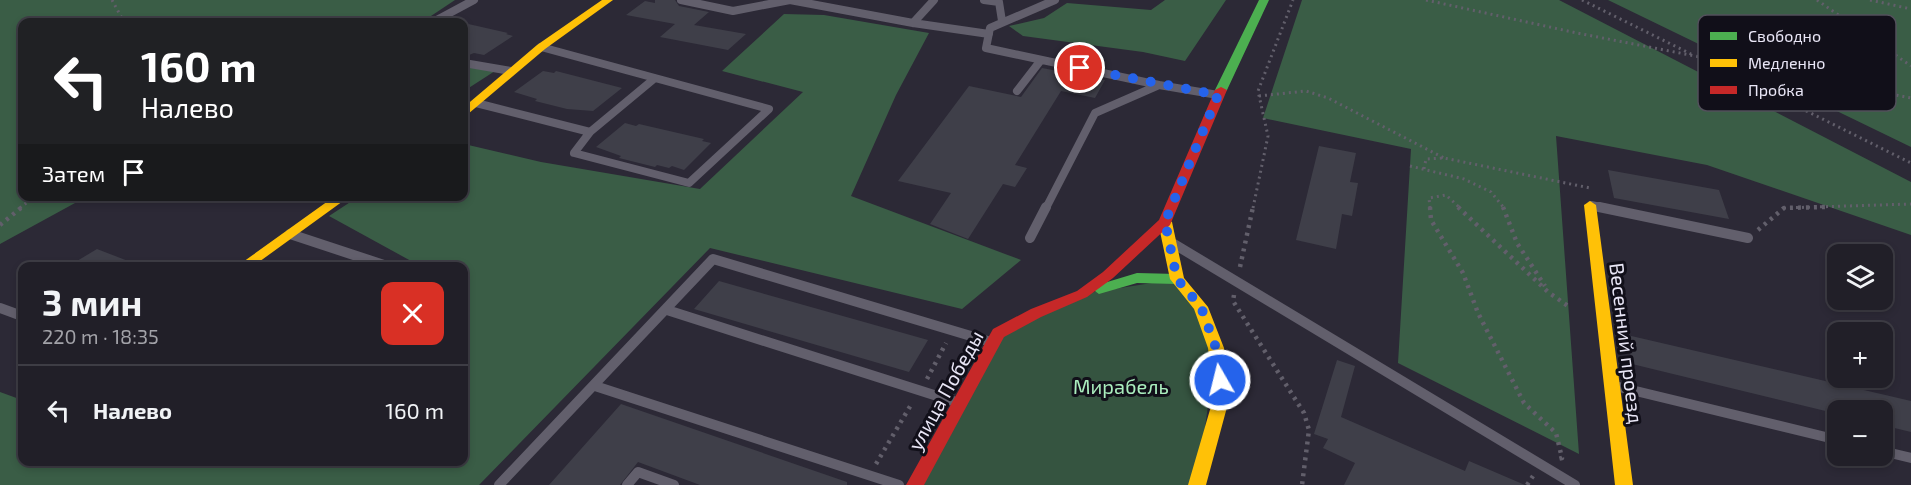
<!DOCTYPE html>
<html lang="ru">
<meta charset="utf-8">
<style>
:root{--surface:#211f28;--page:#2d2c34;--text:#f1f3f6;--muted:#a2a2a8;--line:#3e3d45}
body{margin:0;font-family:"Exo 2",sans-serif;background:var(--page);color:var(--text);height:100vh;display:flex;flex-direction:column;font-size:22px;white-space:nowrap}
*{box-sizing:border-box;margin:0}
p{font-size:20px;color:var(--muted)}
.icon{flex:none;width:33px;height:33px;fill:none;stroke:currentColor;stroke-width:2;stroke-linecap:round;stroke-linejoin:round}
.map{position:relative;flex:1;overflow:hidden}
.panel{position:absolute;left:18px;top:262px;width:450px;height:204px;display:flex;flex-direction:column;background:var(--surface);border-radius:12px;box-shadow:0 3px 9px #0003,0 0 0 2px var(--line)}
.panel>*{flex:none}
.hud{position:absolute;left:18px;top:18px;width:450px;height:183px;border-radius:12px;box-shadow:0 3px 9px #0003,0 0 0 2px var(--line);background:#202124;color:#fff;overflow:hidden}
.tools{position:absolute;left:1827px;top:244px;display:grid;gap:12px}
.tools a{display:grid;place-items:center;width:66px;height:66px;border-radius:12px;background:var(--surface);box-shadow:0 3px 9px #0003,0 0 0 2px var(--line);font-size:30px}
.pin{position:absolute;display:grid;place-items:center;width:51px;height:51px;color:#fff;margin:-26px;border:3px solid #fff;border-radius:50%;box-shadow:0 2px 6px #0007}
.me{position:absolute;width:66px;margin:-33px;rotate:352deg;stroke-linejoin:round;filter:drop-shadow(0 0 4px #0008)}
.turn{display:flex;align-items:center;gap:21px;height:126px;padding:0 24px;font-size:27px}
.turn .icon{width:78px;height:78px;stroke-width:2.5}
.turn b{display:block;font-size:42px;line-height:51px}
.then{display:flex;align-items:center;height:57px;padding:0 24px;background:#0003;gap:12px;font-size:22px}
.round{display:grid;place-items:center;flex:none;width:63px;height:63px;border-radius:12px;background:var(--page)}
.headline{display:flex;align-items:center;justify-content:space-between;height:102px;padding:0 24px}
h1{font-size:36px;font-weight:700;line-height:45px}
ul{padding:0;list-style:none}
li{display:flex;align-items:center;gap:18px;height:90px;padding:0 24px;border-top:2px solid var(--line)}
li div{flex:1}
li b{display:block;font-size:22px}
li em{font-style:normal}
.map>svg:first-child{display:block}
.green{fill:#355440}
.forest{fill:#3a5d46}
.building{fill:#3f3f49}
.lines{fill:none;stroke-linecap:round;stroke-linejoin:round}
.path-far1{stroke:#625f6b;stroke-width:3;stroke-dasharray:2 4;stroke-linecap:butt}
.path{stroke:#625f6b;stroke-width:4.5;stroke-dasharray:3 5;stroke-linecap:butt}
.lane-far1{stroke:#625f6c;stroke-width:8}
.lane{stroke:#625f6c;stroke-width:10}
.fast{fill:#4caf50;fill-rule:evenodd}
.slow{fill:#ffc107;fill-rule:evenodd}
.jam{fill:#c62828;fill-rule:evenodd}
.route{stroke:#2563eb;stroke-width:10;stroke-dasharray:0 18}
.labels{text-anchor:middle;dominant-baseline:central;stroke-width:6;stroke-linejoin:round;paint-order:stroke}
.street-label{font-size:20px;fill:#e9e6f6;stroke:#110f19}
.park-label{font-size:20px;fill:#aaeebe;stroke:#110f19}
.key{fill:#110f19;stroke:#52505b;stroke-width:1.5}
.key-label{font-size:16px;fill:#e9e6f6}
</style>
<div class="map">
<svg width="1911" height="485" viewBox="0 0 1911 485">
<rect width="100%" height="100%" fill="#2c2936"/>
<path class="green" d="M 1177,279 L 1216,348 L 1197,485 L 915,485 L 998,333 L 1082,294 Z"/>
<path class="forest" d="M 0,0 L 455,0 L 422,22 L 22,22 L 22,196 L 86,197 L 0,244 Z
M 1165,0 L 1226,0 L 1185,61 L 1143,52 L 1023,36 L 1009,26 L 1044,18 L 1067,3 L 1151,10 Z
M 1302,0 L 1559,0 L 1911,182 L 1911,235 L 1707,165 L 1556,136 L 1579,454 L 1398,363 L 1411,149 L 1263,118 Z
M 1608,0 L 1911,0 L 1911,147 Z
M 784,14 L 824,15 L 929,33 L 896,95 L 851,196 L 1021,260 L 962,309 L 710,248 L 479,485 L 0,485 L 0,392 L 22,400 L 22,462 L 464,462 L 464,267 L 422,267 L 329,216 L 358,197 L 464,196 L 464,144 L 541,162 L 700,189 L 803,92 L 722,71 Z
M 464,66 L 495,71 L 464,91 Z"/>
<path class="building" d="M 655,0 L 675,0 L 679,6 L 709,12 L 694,25 L 746,34 L 728,50 L 660,37 L 675,24 L 626,15 L 645,1 L 655,3 Z
M 464,23 L 508,33 L 506,34 L 513,36 L 484,55 L 474,53 L 464,57 Z
M 1042,68 L 1105,80 L 1095,98 L 1061,91 L 1015,165 L 1027,168 L 1015,187 L 1003,184 L 968,239 L 930,224 L 951,193 L 898,181 L 969,86 L 1021,97 Z
M 543,71 L 554,73 L 556,71 L 622,88 L 593,111 L 567,109 L 535,101 L 537,99 L 514,92 Z
M 625,123 L 636,126 L 639,124 L 704,139 L 702,141 L 711,143 L 684,170 L 672,166 L 669,168 L 657,165 L 655,167 L 619,158 L 621,156 L 596,147 Z
M 1319,146 L 1356,153 L 1350,182 L 1358,183 L 1352,216 L 1342,214 L 1336,249 L 1296,240 Z
M 1608,170 L 1719,190 L 1729,219 L 1614,198 Z
M 97,249 L 141,266 L 140,267 L 67,267 Z
M 719,281 L 928,340 L 909,372 L 694,309 Z
M 1627,335 L 1911,401 L 1911,432 L 1882,425 L 1882,411 L 1838,411 L 1838,414 L 1632,364 Z
M 1337,360 L 1355,366 L 1341,417 L 1465,471 L 1469,461 L 1525,485 L 1344,485 L 1355,463 L 1323,448 L 1328,439 L 1314,434 Z
M 621,404 L 847,482 L 847,485 L 700,485 L 638,462 L 620,485 L 549,485 Z"/>
<g class="lines">
<path class="path-far1" d="M 112,0 L 124,22
M 1426,0 L 1577,33 L 1911,98
M 1582,0 L 1691,54
M 1817,0 L 1911,66
M 1870,0 L 1911,9
M 1704,60 L 1911,163
M 1259,96 L 1306,91 L 1328,98 L 1444,158
M 1410,166 L 1464,179 L 1491,192 L 1504,208
M 1424,169 L 1426,159 L 1444,158 L 1590,188
M 20,208 L 35,196
M 1253,208 L 1268,136 L 1258,91 L 1293,0
M 1430,208 L 1429,198 L 1446,195 L 1460,208
M 1784,208 L 1911,204"/>
<path class="path" d="M 1430,207 L 1431,220 L 1463,273 L 1478,313 L 1524,403 L 1556,433 L 1562,458 L 1558,459
M 1458,207 L 1548,292 L 1568,306
M 1503,207 L 1517,243 L 1545,286
M 0,225 L 22,207
M 1758,230 L 1784,208 L 1826,207
M 1240,267 L 1253,207
M 1234,295 L 1233,301 L 1304,413 L 1309,430 L 1302,485
M 927,379 L 946,343
M 876,464 L 912,403
M 1527,485 L 1533,476"/>
<path class="lane-far1" d="M 681,0 L 733,11 L 790,0 L 913,23 L 989,34
M 984,0 L 999,2 L 1002,21
M 1055,0 L 990,28 L 986,48 L 1159,85
M 433,22 L 474,0
M 913,23 L 934,0
M 541,47 L 655,78
M 464,63 L 511,71
M 655,78 L 769,109 L 689,183 L 574,153 L 590,132 Z
M 1017,91 L 1041,60
M 476,103 L 590,132
M 1591,205 L 1606,208
M 1046,208 L 1095,113 L 1159,85 L 1218,95"/>
<path class="lane" d="M 1599,207 L 1748,238
M 290,234 L 390,267
M 1030,238 L 1046,207
M 1174,244 L 1575,485
M 0,308 L 22,316
M 667,310 L 956,402
M 595,386 L 899,485
M 1615,386 L 1838,440
M 1882,451 L 1911,458
M 499,485 L 713,259 L 991,342
M 627,485 L 638,472 L 674,485"/>
<path class="fast" d="M 1259,0 L 1269,0 L 1227,90 L 1225,92 L 1217,92 L 1215,90 Z
M 1137,273 L 1177,274 L 1184,279 L 1177,284 L 1137,283 L 1099,294 L 1092,289 L 1094,286 Z"/>
<path class="slow" d="M 602,0 L 613,0 L 545,49 L 468,114 L 464,115 L 464,107 L 537,45 Z
M 335,196 L 350,196 L 252,267 L 236,267 Z
M 1590,201 L 1596,205 L 1633,485 L 1615,485 L 1584,205 Z
M 1165,218 L 1172,222 L 1184,278 L 1208,307 L 1224,348 L 1230,396 L 1206,485 L 1188,485 L 1214,396 L 1208,348 L 1194,309 L 1170,279 L 1158,222 Z"/>
<path class="jam" d="M 1221,87 L 1227,90 L 1170,225 L 1113,278 L 1087,297 L 1041,317 L 1004,337 L 924,485 L 906,485 L 993,329 L 1031,309 L 1077,291 L 1103,272 L 1159,220 L 1215,90 Z"/>
</g>
<g class="lines">
<path class="route" d="M 1080,68 L 1218,95 L 1165,222 L 1177,279 L 1201,307 L 1216,348 L 1220,380"/>
</g>
<g class="labels">
<g class="street-label">
<text transform="translate(1627 343) rotate(83)">Весенний проезд</text>
<text transform="translate(945 390) rotate(-61)">улица Победы</text>
</g>
<g class="park-label">
<text x="1121" y="386">Мирабель</text>
</g>
</g>
<rect x="1698" y="15" width="198" height="96" rx="9" class="key"/>
<rect x="1710" y="32" width="27" height="8" fill="#4caf50"/>
<rect x="1710" y="59" width="27" height="8" fill="#ffc107"/>
<rect x="1710" y="86" width="27" height="8" fill="#c62828"/>
<g class="key-label">
<text x="1748" y="42">Свободно</text>
<text x="1748" y="69">Медленно</text>
<text x="1748" y="96">Пробка</text>
</g>
</svg>
<div class="tools">
<a><svg class="icon" aria-label="layers" viewBox="0 0 24 24"><path d="M12 4l9 5-9 5-9-5zM3 14l9 5 9-5"/></svg></a>
<a>+</a>
<a>−</a>
</div>
<div class="pin" style="left:1080px;top:68px;background:#d93025"><svg class="icon" aria-label="arrive" viewBox="0 0 24 24"><path d="M6 21V4h12l-3 4 3 4H6"/></svg></div>
<svg class="me" style="left:1220px;top:380px" viewBox="-20 -20 40 40"><circle r="17" fill="#2563eb" stroke="#fff" stroke-width="3"/><path d="M0-11L8 9 0 5-8 9z" fill="#fff"/></svg>
<div class="hud">
<div class="turn"><svg class="icon" aria-label="left" viewBox="0 0 24 24"><path d="M17 20v-9H6M10 6l-5 5 5 5"/></svg><div><b>160 m</b>Налево</div></div>
<div class="then">Затем<svg class="icon" aria-label="arrive" viewBox="0 0 24 24"><path d="M6 21V4h12l-3 4 3 4H6"/></svg></div>
</div>
<section class="panel">
<div class="headline"><div><h1>3 мин</h1><p>220 m · 18:35</p></div><a class="round" style="background:#d93025;color:#fff"><svg class="icon" aria-label="close" viewBox="0 0 24 24"><path d="M6 6l12 12M18 6L6 18"/></svg></a></div>
<ul>
<li><svg class="icon" aria-label="left" viewBox="0 0 24 24"><path d="M17 20v-9H6M10 6l-5 5 5 5"/></svg><div><b>Налево</b></div><em>160 m</em></li>
</ul>
</section>
</div>
